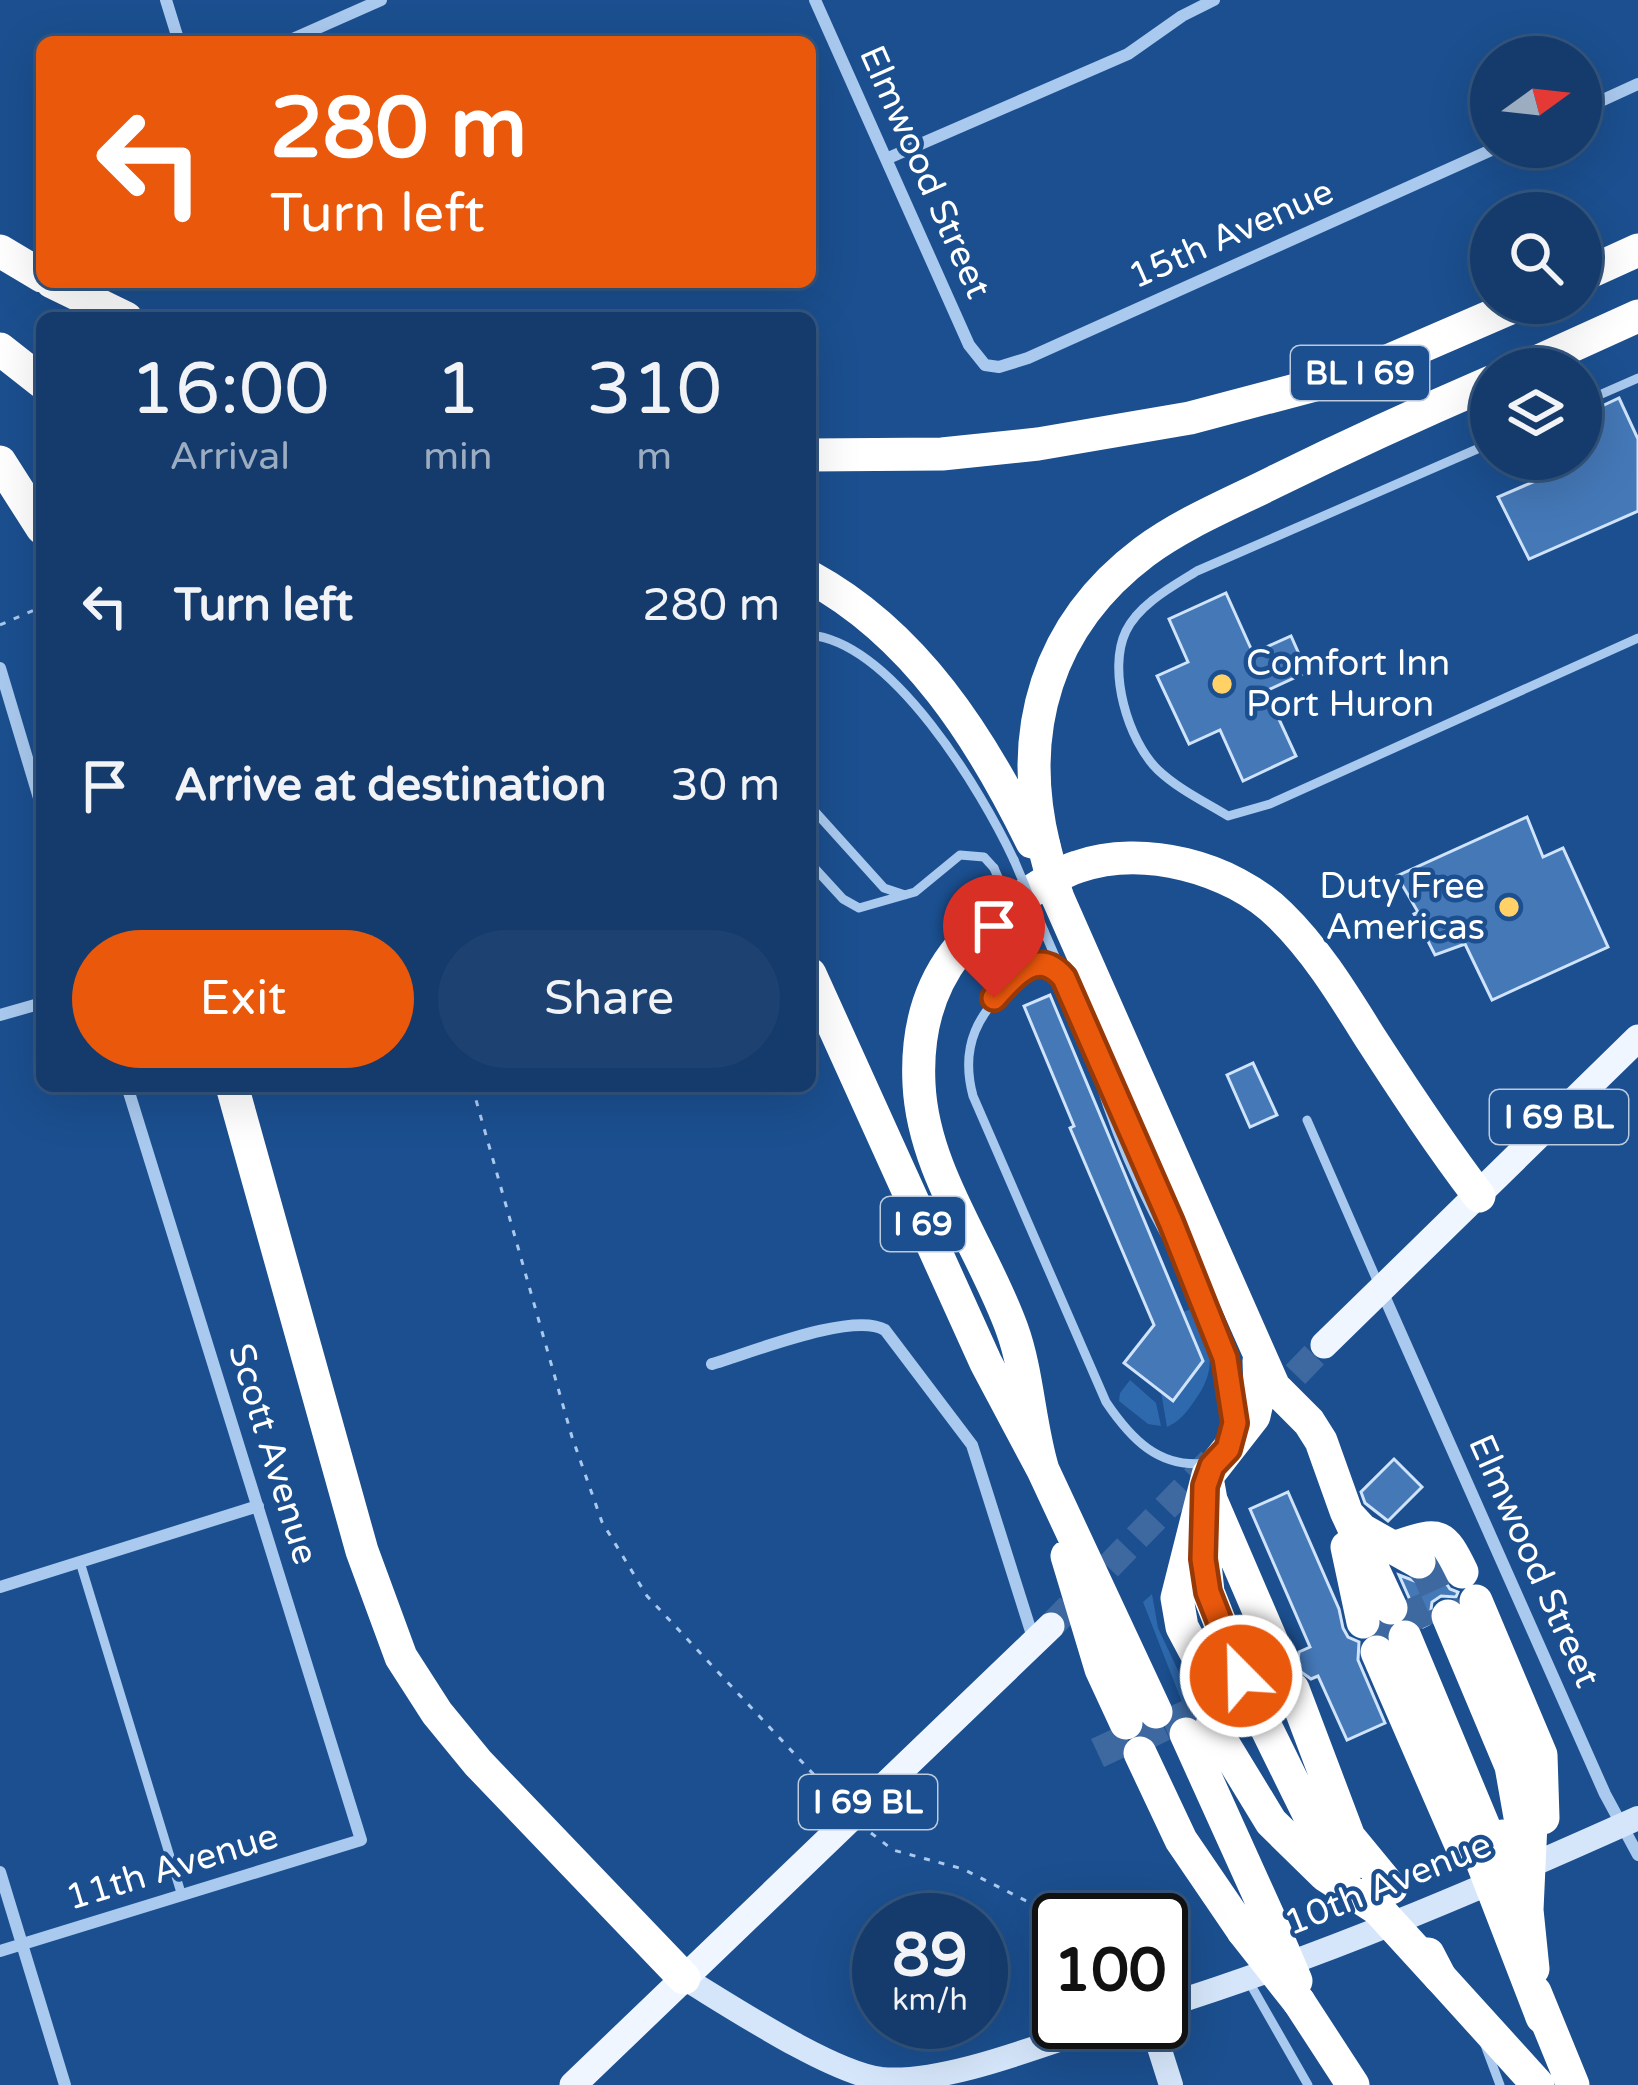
<!DOCTYPE html>
<style>
:root{--surface:#143b6b;--page:#1d4271;--text:#f1f3f6;--muted:#9dadc1;--line:#33557e;--accent:#ea580c}
body{margin:0;font-family:"Varela Round",sans-serif;background:var(--page);color:var(--text);height:100vh;display:flex;flex-direction:column;font-size:45px;white-space:nowrap}
*{box-sizing:border-box;margin:0}
p{font-size:39px;color:var(--muted)}
.icon{flex:none;width:66px;height:66px;fill:none;stroke:currentColor;stroke-width:2;stroke-linecap:round;stroke-linejoin:round}
.map{position:relative;flex:1;overflow:hidden}
.sheet{position:absolute;left:36px;top:312px;width:780px;height:780px;display:flex;flex-direction:column;background:var(--surface);border-radius:18px;box-shadow:0 12px 48px #0002,0 0 0 3px var(--line)}
.sheet>*{flex:none}
.banner{position:absolute;left:36px;top:36px;width:780px;height:252px;border-radius:18px;box-shadow:0 12px 48px #0002,0 0 0 3px var(--line);background:#ea580c;color:#fff;overflow:hidden}
.needle{width:78px;rotate:75deg}
.buttons{position:absolute;left:1470px;top:36px;display:grid;gap:24px}
.buttons a{display:grid;place-items:center;width:132px;height:132px;border-radius:50%;background:var(--surface);box-shadow:0 12px 48px #0002,0 0 0 3px var(--line);font-size:60px}
.speed{position:absolute;left:852px;top:1893px;display:flex;gap:24px;font-size:60px;font-weight:700;text-align:center}
.speed>*{display:grid;place-content:center;width:156px;height:156px;border-radius:50%;background:var(--surface);box-shadow:0 12px 48px #0002,0 0 0 3px var(--line);line-height:1}
.speed small{font-size:30px;font-weight:400}
.speed .limit{border:6px solid #111;border-radius:18px;background:#fff;color:#111}
.pin{position:absolute;display:grid;place-items:center;width:102px;height:102px;color:#fff;margin:-123px -51px;border-radius:50% 50% 50% 0;rotate:-45deg;box-shadow:0 0 12px #0007}
.pin .icon{rotate:45deg}
.me{position:absolute;width:132px;margin:-66px;rotate:337deg;stroke-linejoin:round;filter:drop-shadow(0 0 9px #0008)}
.turn{display:flex;align-items:center;gap:42px;height:252px;padding:0 36px;font-size:54px}
.turn .icon{width:156px;height:156px;stroke-width:2.5}
.turn b{display:block;font-size:84px;line-height:102px}
.eta{display:flex;justify-content:space-evenly;align-items:center;height:204px;text-align:center}
.eta b{font-size:72px;font-weight:600;line-height:84px}
.button{display:flex;gap:24px;margin-top:auto;padding:24px 36px}
.button a{flex:1;height:138px;border-radius:72px;background:var(--accent);color:#fff;font-size:48px;font-weight:600;line-height:138px;text-align:center}
.button a+a{background:var(--page);color:var(--text)}
ul{padding:0;list-style:none}
li{display:flex;align-items:center;gap:36px;height:180px;padding:0 36px}
li div{flex:1}
li b{display:block;font-size:45px}
li em{font-style:normal}
.map>svg:first-child{display:block}
.green{fill:#2e69ad}
.building{fill:#4478b7;stroke:#cfe3fa;stroke-width:3}
.lines{fill:none;stroke-linecap:round;stroke-linejoin:round}
.primary-tunnel{stroke:#3d69a0;stroke-width:27;stroke-dasharray:27 14;stroke-linecap:butt}
.highway-tunnel{stroke:#3d69a0;stroke-width:33;stroke-dasharray:33 16;stroke-linecap:butt}
.path{stroke:#a9c9ee;stroke-width:3;stroke-dasharray:6 9;stroke-linecap:butt}
.lane{stroke:#a9c9ee;stroke-width:9}
.street{stroke:#a9c9ee;stroke-width:12}
.secondary{stroke:#d6e6fa;stroke-width:24}
.primary{stroke:#f0f6ff;stroke-width:27}
.highway{stroke:#fff;stroke-width:33}
.lane-bridge{stroke:#a9c9ee;stroke-width:9}
.highway-bridge{stroke:#fff;stroke-width:33}
.route-casing{stroke:#983908;stroke-width:30}
.route{stroke:#ea580c;stroke-width:21}
.poi-dot{fill:#ffd166;stroke:#1b4f8f;stroke-width:4.5}
.labels{text-anchor:middle;dominant-baseline:central;stroke-width:9;stroke-linejoin:round;paint-order:stroke}
.shield{fill:#1b4f8f;stroke:#bbcadd;stroke-width:3}
.shield-label{font-size:33px;font-weight:bold;fill:#fff}
.street-label{font-size:36px;fill:#fff;stroke:#1b4f8f}
.poi-label{font-size:36px;fill:#fff;stroke:#1b4f8f;text-anchor:start}
</style>
<div class="map">
<svg width="1638" height="2085" viewBox="0 0 1638 2085">
<rect width="100%" height="100%" fill="#1b4f8f"/>
<path class="green" d="M 1194,1308 C 1209,1343 1220,1366 1195,1400 C 1187,1412 1180,1421 1167,1427 L 1161,1392 L 1202,1360 L 1183,1312 Z
M 1130,1380 L 1156,1403 L 1161,1426 L 1148,1424 L 1119,1401 L 1120,1393 Z
M 1152,1594 L 1158,1628 L 1191,1698 L 1182,1702 L 1143,1602 Z"/>
<path class="building" d="M 1619,398 L 1638,439 L 1638,511 L 1529,559 L 1498,497 L 1547,476 L 1539,459 L 1581,459 L 1581,416 Z
M 1226,593 L 1253,653 L 1291,636 L 1307,672 L 1266,691 L 1296,756 L 1243,781 L 1220,730 L 1189,744 L 1157,676 L 1188,662 L 1169,619 Z
M 1527,817 L 1543,857 L 1563,848 L 1608,947 L 1492,1000 L 1465,944 L 1435,955 L 1414,914 L 1418,912 L 1397,876 Z
M 1050,995 L 1203,1361 L 1173,1401 L 1124,1363 L 1154,1325 L 1070,1128 L 1074,1126 L 1024,1006 Z
M 1253,1063 L 1277,1115 L 1250,1127 L 1227,1075 Z
M 1394,1459 L 1422,1487 L 1388,1521 L 1365,1503 L 1361,1492 Z
M 1288,1492 L 1339,1609 L 1343,1628 L 1348,1637 L 1359,1642 L 1358,1660 L 1385,1723 L 1347,1740 L 1318,1676 L 1311,1679 L 1297,1669 L 1299,1652 L 1310,1647 L 1250,1509 Z
M 1438,1571 L 1450,1589 L 1458,1592 L 1456,1597 L 1441,1596 L 1432,1602 L 1429,1624 L 1423,1627 L 1410,1617 L 1410,1600 L 1399,1575 L 1420,1583 Z
M 1196,1698 L 1205,1706 L 1194,1715 L 1177,1715 L 1176,1706 Z"/>
<g class="lines">
<path class="primary-tunnel" d="M 1267,1404 L 1324,1345
M 1051,1626 L 1211,1461"/>
<path class="highway-tunnel" d="M 1419,1562 L 1429,1574 L 1448,1616
M 1405,1600 L 1419,1632
M 1377,1615 L 1391,1646
M 1260,1667 L 1274,1698
M 1195,1695 L 1212,1725
M 1173,1705 L 1186,1734
M 1141,1718 L 1155,1747
M 1106,1732 L 1119,1760"/>
<path class="path" d="M 0,625 L 41,607
M 472,1086 L 572,1437 L 602,1522 L 647,1596 L 831,1793
M 871,1833 L 893,1850 L 963,1869 L 1064,1920"/>
<path class="lane" d="M 1581,403 L 1638,378
M 1491,443 L 1197,571 C 1173,586 1139,604 1126,631 C 1107,670 1128,741 1158,770 C 1178,789 1205,802 1228,816 L 1270,804 L 1638,638
M 810,635 C 893,643 981,790 1014,860
M 810,806 L 884,888 L 905,895
M 810,863 L 843,899 L 859,908 L 915,892 L 960,855 L 984,857 L 994,868
M 1044,931 L 1171,1222 L 1219,1345 L 1235,1422
M 1027,945 C 1031,988 949,1006 973,1096 L 1106,1402 C 1131,1439 1159,1469 1207,1463
M 1020,970 L 1041,964 L 1059,972
M 1091,1051 C 1110,1125 1143,1200 1183,1266
M 1307,1120 L 1379,1285
M 80,1562 L 182,1896
M 1248,1980 L 1308,2085
M 1485,2045 L 1500,2085"/>
<path class="street" d="M 166,0 L 179,42
M 815,0 L 969,345 L 985,365 L 999,367 L 1028,358 L 1498,147
M 286,42 L 381,0
M 1581,110 L 1638,84
M 886,159 L 1128,54 L 1182,16 L 1214,0
M 0,668 L 42,808
M 0,1015 L 42,1003
M 1381,1289 L 1605,1794 L 1638,1855
M 712,1364 C 750,1353 853,1311 885,1330 L 972,1445 L 1034,1641
M 0,1587 L 258,1506
M 0,1872 L 65,2085
M 0,1951 L 361,1840 L 127,1086"/>
<path class="secondary" d="M 684,1978 C 732,2007 830,2072 881,2079 C 945,2085 1049,2042 1112,2022
M 1161,2007 C 1324,1956 1482,1888 1638,1818
M 1151,2022 L 1171,2085"/>
<path class="primary" d="M 1324,1345 L 1638,1038
M 573,2085 L 1051,1626"/>
<path class="highway" d="M 0,251 L 42,276
M 1581,276 L 1638,250
M 52,282 L 126,318
M 0,349 L 42,382
M 1521,369 L 1638,316
M 810,455 L 942,454 L 1038,444 L 1190,418 L 1360,373 L 1522,303
M 0,462 L 42,528
M 810,577 C 915,634 981,738 1032,842
M 1044,846 C 1016,731 1047,625 1144,552 C 1183,523 1230,504 1274,482 C 1345,447 1417,414 1491,382
M 1057,896 L 1274,1387 L 1309,1422 L 1321,1441 L 1346,1511 L 1391,1608
M 810,974 L 986,1363 L 1043,1470 L 1156,1712
M 232,1086 L 362,1551 L 401,1657 L 437,1713 L 478,1763 L 684,1978
M 1043,1470 C 1029,1424 1028,1373 1012,1329 C 983,1248 923,1172 919,1084 C 915,1004 946,943 1014,902 C 1034,890 1055,874 1077,867 C 1143,844 1231,867 1280,915 C 1317,951 1344,996 1371,1039 C 1406,1093 1440,1145 1479,1196
M 1208,1483 L 1211,1500 L 1279,1658
M 1350,1517 L 1362,1530 L 1419,1562
M 1202,1536 L 1208,1592 L 1241,1676
M 1399,1546 C 1439,1533 1442,1531 1462,1572
M 1347,1547 L 1363,1622
M 1067,1556 L 1101,1669 L 1126,1723
M 1476,1601 L 1541,1755 L 1543,1818
M 1448,1616 L 1511,1766 L 1522,1828
M 1405,1637 L 1490,1841
M 1377,1652 L 1464,1852
M 1214,1687 L 1182,1627 L 1177,1598 L 1208,1475 L 1254,1416 L 1260,1389 L 1259,1361
M 1293,1689 L 1349,1837 L 1391,1888
M 1255,1705 L 1317,1831 L 1345,1873
M 1212,1725 L 1271,1822 L 1325,1875 L 1378,1909
M 1186,1734 L 1271,1922
M 1140,1753 L 1181,1840 L 1243,1931
M 1428,1954 L 1440,1977 L 1538,2085
M 1535,1992 L 1573,2085
M 1299,2002 L 1353,2085"/>
<path class="lane-bridge" d="M 1014,860 L 1044,931
M 994,868 L 1027,945"/>
<path class="highway-bridge" d="M 1044,846 L 1057,896
M 1531,1823 L 1527,1910 L 1533,1969
M 1502,1836 L 1517,1902
M 1476,1846 L 1542,2017
M 1366,1896 L 1440,1977
M 1271,1922 L 1296,1981
M 1243,1931 L 1299,2002"/>
</g>
<g class="lines">
<defs>
<path id="route" d="M 994,998 C 1014,975 1038,947 1064,978 L 1171,1222 L 1225,1358 L 1235,1423 L 1228,1449 L 1212,1466 L 1205,1486 L 1203,1559 L 1208,1592 L 1241,1676"/>
</defs>
<use href="#route" class="route-casing"/>
<use href="#route" class="route"/>
</g>
<g class="poi-dot">
<circle cx="1222" cy="684" r="12"/>
<circle cx="1509" cy="907" r="12"/>
</g>
<g class="labels">
<g class="shield">
<rect x="1291" y="346" width="138" height="54" rx="9"/>
<rect x="1490" y="1090" width="138" height="54" rx="9"/>
<rect x="881" y="1197" width="84" height="54" rx="9"/>
<rect x="799" y="1775" width="138" height="54" rx="9"/>
</g>
<g class="shield-label">
<text x="1360" y="373">BL I 69</text>
<text x="1559" y="1117">I 69 BL</text>
<text x="923" y="1224">I 69</text>
<text x="868" y="1802">I 69 BL</text>
</g>
<g class="street-label">
<text transform="translate(925 172) rotate(66)">Elmwood Street</text>
<text transform="translate(1231 234) rotate(-24)">15th Avenue</text>
<text transform="translate(273 1454) rotate(73)">Scott Avenue</text>
<text transform="translate(1534 1561) rotate(66)">Elmwood Street</text>
<text transform="translate(172 1867) rotate(-17)">11th Avenue</text>
<text transform="translate(1388 1884) rotate(-22)">10th Avenue</text>
</g>
<g class="poi-label">
<text x="1246" y="663">Comfort Inn<tspan x="1246" dy="41">Port Huron</tspan></text>
<text x="1485" y="886" text-anchor="end">Duty Free<tspan x="1485" dy="41">Americas</tspan></text>
</g>
</g>
</svg>
<div class="buttons">
<a><svg class="needle" viewBox="-14 -14 28 28"><path d="M0-13l5 13h-10z" fill="#e53935"/><path d="M0 13l5-13h-10z" fill="#9dadc1"/></svg></a>
<a><svg class="icon" aria-label="search" viewBox="0 0 24 24"><circle cx="10" cy="10" r="6"/><path d="M15 15l6 6"/></svg></a>
<a><svg class="icon" aria-label="layers" viewBox="0 0 24 24"><path d="M12 4l9 5-9 5-9-5zM3 14l9 5 9-5"/></svg></a>
</div>
<div class="speed"><div>89<small>km/h</small></div><div class="limit">100</div></div>
<div class="pin" style="left:994px;top:998px;background:#d93025"><svg class="icon" aria-label="arrive" viewBox="0 0 24 24"><path d="M6 21V4h12l-3 4 3 4H6"/></svg></div>
<svg class="me" style="left:1241px;top:1676px" viewBox="-20 -20 40 40"><circle r="17" fill="#ea580c" stroke="#fff" stroke-width="3"/><path d="M0-11L8 9 0 5-8 9z" fill="#fff"/></svg>
<div class="banner">
<div class="turn"><svg class="icon" aria-label="left" viewBox="0 0 24 24"><path d="M17 20v-9H6M10 6l-5 5 5 5"/></svg><div><b>280 m</b>Turn left</div></div>
</div>
<section class="sheet">
<div class="eta">
<div><b>16:00</b><p>Arrival</p></div>
<div><b>1</b><p>min</p></div>
<div><b>310</b><p>m</p></div>
</div>
<ul>
<li><svg class="icon" aria-label="left" viewBox="0 0 24 24"><path d="M17 20v-9H6M10 6l-5 5 5 5"/></svg><div><b>Turn left</b></div><em>280 m</em></li>
<li><svg class="icon" aria-label="arrive" viewBox="0 0 24 24"><path d="M6 21V4h12l-3 4 3 4H6"/></svg><div><b>Arrive at destination</b></div><em>30 m</em></li>
</ul>
<div class="button"><a>Exit</a><a>Share</a></div>
</section>
</div>
